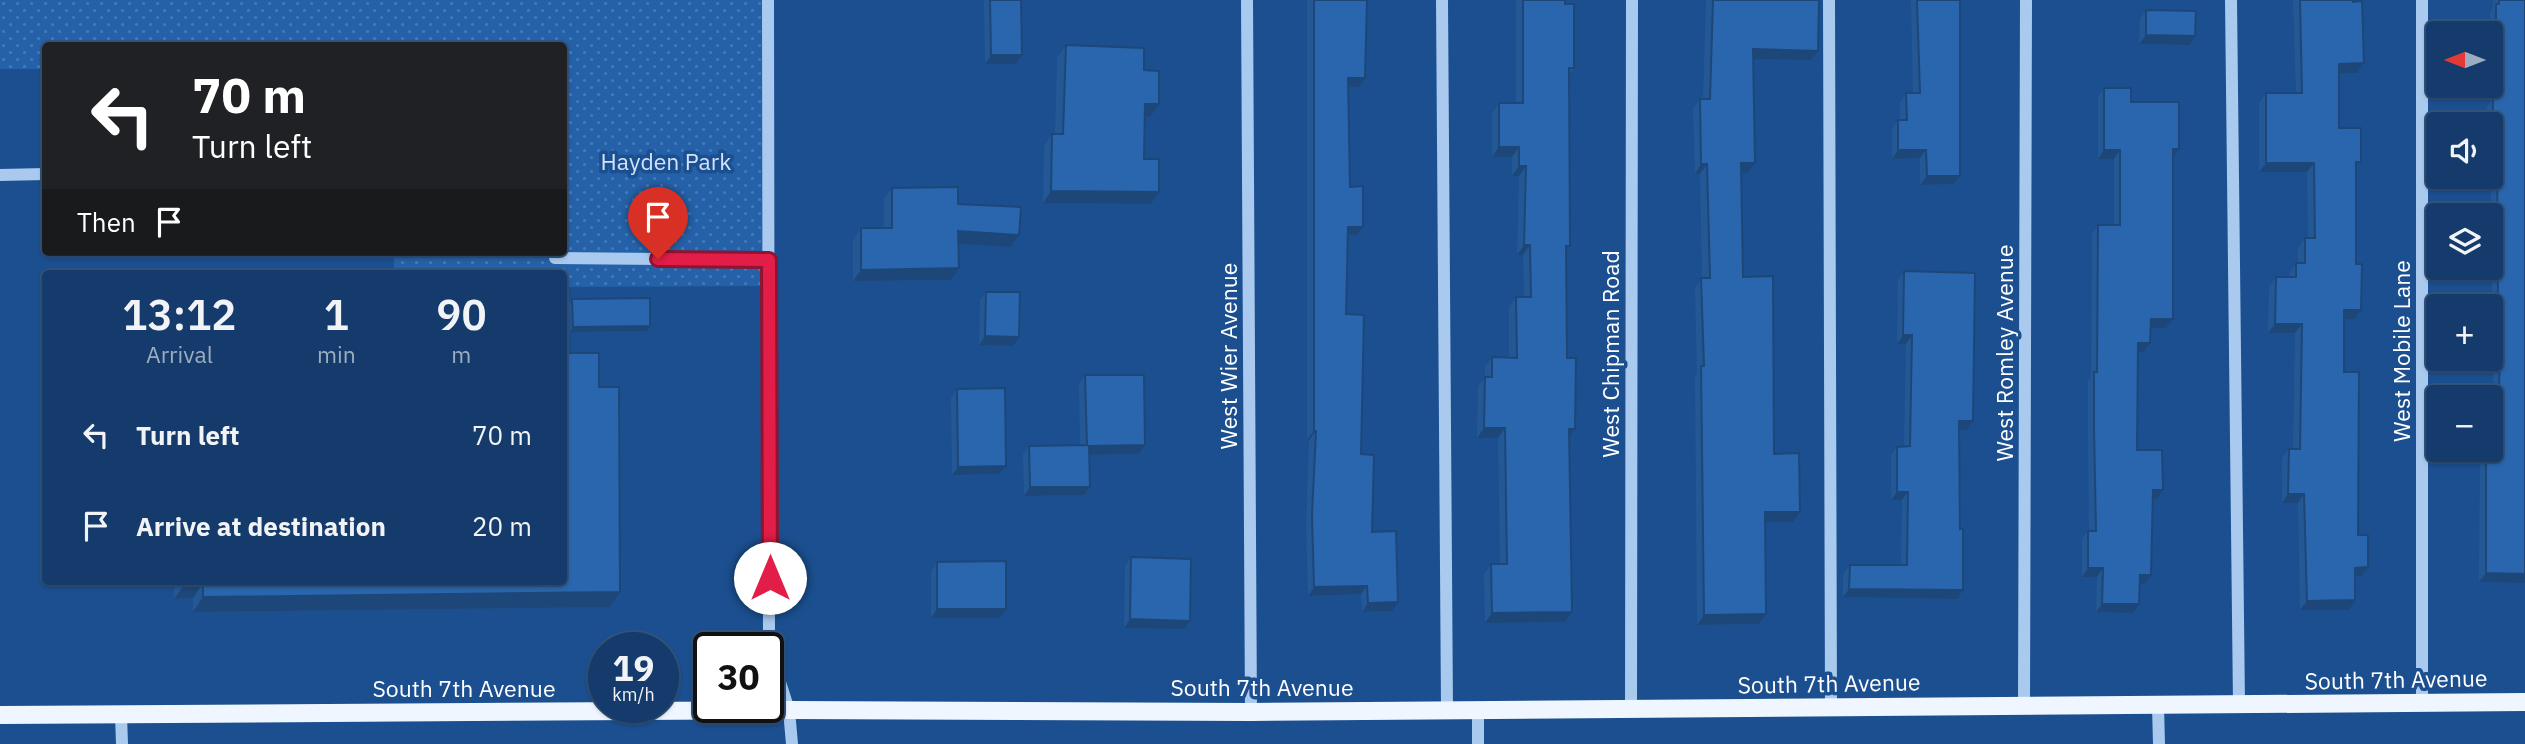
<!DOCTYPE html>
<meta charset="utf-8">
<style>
:root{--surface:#143b6b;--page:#1d4271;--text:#f1f3f6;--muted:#9dadc1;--line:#33557e}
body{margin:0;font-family:"IBM Plex Sans",sans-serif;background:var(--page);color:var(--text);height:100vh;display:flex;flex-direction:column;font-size:26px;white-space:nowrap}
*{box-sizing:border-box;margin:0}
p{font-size:23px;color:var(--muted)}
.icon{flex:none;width:38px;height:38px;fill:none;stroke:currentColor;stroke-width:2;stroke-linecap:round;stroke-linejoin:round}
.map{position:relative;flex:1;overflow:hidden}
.sheet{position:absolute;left:42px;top:270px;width:525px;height:315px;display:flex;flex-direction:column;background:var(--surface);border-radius:7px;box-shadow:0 2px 5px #0004,0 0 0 2px var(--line)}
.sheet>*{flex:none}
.hud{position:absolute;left:42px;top:42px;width:525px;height:214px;border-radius:7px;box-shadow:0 2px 5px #0004,0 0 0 2px var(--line);background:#202124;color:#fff;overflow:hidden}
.needle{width:46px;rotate:270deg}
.fabs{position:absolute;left:2426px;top:21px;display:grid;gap:14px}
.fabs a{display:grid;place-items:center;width:77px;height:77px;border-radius:7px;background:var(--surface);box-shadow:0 2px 5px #0004,0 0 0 2px var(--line);font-size:35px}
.speed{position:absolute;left:588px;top:632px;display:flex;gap:14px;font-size:35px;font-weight:700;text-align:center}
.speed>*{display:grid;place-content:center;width:91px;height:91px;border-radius:50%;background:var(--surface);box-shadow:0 2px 5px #0004,0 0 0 2px var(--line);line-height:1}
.speed small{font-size:18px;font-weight:400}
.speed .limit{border:4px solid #111;border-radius:10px;background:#fff;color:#111}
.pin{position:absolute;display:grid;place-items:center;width:60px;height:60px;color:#fff;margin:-72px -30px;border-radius:50% 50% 50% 0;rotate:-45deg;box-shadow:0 0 7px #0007}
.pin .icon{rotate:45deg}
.me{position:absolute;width:77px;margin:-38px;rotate:0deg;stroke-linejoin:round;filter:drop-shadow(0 0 5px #0008)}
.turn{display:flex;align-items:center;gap:24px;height:147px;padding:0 35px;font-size:32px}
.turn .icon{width:91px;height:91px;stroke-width:2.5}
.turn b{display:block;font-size:49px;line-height:60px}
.then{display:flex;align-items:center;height:66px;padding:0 35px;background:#0003;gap:14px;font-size:26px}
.eta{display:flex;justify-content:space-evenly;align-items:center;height:119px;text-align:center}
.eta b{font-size:42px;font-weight:600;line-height:49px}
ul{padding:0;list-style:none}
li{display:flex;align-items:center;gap:21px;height:91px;padding:0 35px}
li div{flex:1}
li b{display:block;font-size:26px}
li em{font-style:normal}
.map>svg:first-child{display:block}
.grass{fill:url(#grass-dots)}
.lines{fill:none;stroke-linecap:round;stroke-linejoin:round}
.minor{stroke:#a9c9ee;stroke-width:12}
.major{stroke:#f0f6ff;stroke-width:18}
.wall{fill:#245895}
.shaded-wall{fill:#1d4779}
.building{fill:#2a66ad;stroke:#1d4779;stroke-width:2}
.route-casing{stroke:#92132f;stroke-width:18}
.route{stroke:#e11d48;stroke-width:12}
.labels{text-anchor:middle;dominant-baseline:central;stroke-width:7;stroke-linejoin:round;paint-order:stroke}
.park-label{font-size:23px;fill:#cfe3fa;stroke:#1b4f8f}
.street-label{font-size:23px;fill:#fff;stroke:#1b4f8f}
</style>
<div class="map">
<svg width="2525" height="744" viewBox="0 0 2525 744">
<defs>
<pattern id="grass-dots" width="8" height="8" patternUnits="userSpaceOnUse" patternTransform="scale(1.75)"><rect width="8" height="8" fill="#2461a8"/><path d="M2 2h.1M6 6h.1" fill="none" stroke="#4579b5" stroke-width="1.8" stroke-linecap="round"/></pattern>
</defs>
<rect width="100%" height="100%" fill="#1b4f8f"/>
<path class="grass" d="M 0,0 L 768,0 L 769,286 L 564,287 L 564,273 L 394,273 L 394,252 L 564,252 L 564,46 L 46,46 L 45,69 L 0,69 Z"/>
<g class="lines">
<path class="minor" d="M 768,0 L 769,648 L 789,710 L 792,744
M 1247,0 L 1251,712
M 1442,0 L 1447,710
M 1829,0 L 1831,707
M 2231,0 L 2239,705
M 2422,0 L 2422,703
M 0,175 L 46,174
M 555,258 L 769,260
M 2024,705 L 2026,0
M 2158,706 L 2159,744
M 1631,709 L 1632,0
M 121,715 L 122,744
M 1478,744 L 1478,710"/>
<path class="major" d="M 0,715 L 789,710 L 1251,712 L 2525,702"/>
</g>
<path class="wall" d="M 984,0 L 1021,0 L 1022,55 L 1016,64 L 985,64 Z
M 1307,0 L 1367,0 L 1359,87 L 1348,87 L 1350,187 L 1357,235 L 1347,235 L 1346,314 L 1361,454 L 1372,532 L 1392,611 L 1362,612 L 1361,594 L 1308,596 L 1306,524 L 1309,440 L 1307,440 Z
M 1516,0 L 1565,0 L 1574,68 L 1569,75 L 1566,251 L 1567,358 L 1575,429 L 1569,437 L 1565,622 L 1485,623 L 1484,574 L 1491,564 L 1500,564 L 1498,438 L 1477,438 L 1478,387 L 1485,377 L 1485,367 L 1492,357 L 1509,358 L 1509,307 L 1516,297 L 1524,297 L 1523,255 L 1517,255 L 1519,176 L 1512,176 L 1512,157 L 1492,157 L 1492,113 L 1499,103 L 1516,103 Z
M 1706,0 L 1819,0 L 1818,51 L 1811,60 L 1753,59 L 1755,163 L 1748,173 L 1741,173 L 1743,277 L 1774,454 L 1800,512 L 1793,522 L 1765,522 L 1759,624 L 1697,625 L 1695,376 L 1697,373 L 1695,288 L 1702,278 L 1700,174 L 1695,174 L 1693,109 L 1700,99 L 1703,99 Z
M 1911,0 L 1960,0 L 1960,176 L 1954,184 L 1920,185 L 1920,158 L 1892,159 L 1892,129 L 1898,120 L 1900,120 L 1900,102 L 1906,93 L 1913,93 Z
M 2293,0 L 2353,0 L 2364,63 L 2357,73 L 2339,73 L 2339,128 L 2356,170 L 2356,264 L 2361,310 L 2355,319 L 2344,319 L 2344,372 L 2358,535 L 2368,567 L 2362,576 L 2355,577 L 2349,610 L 2300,610 L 2298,503 L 2282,503 L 2282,458 L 2289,449 L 2293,449 L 2295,333 L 2268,333 L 2269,287 L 2276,277 L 2290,277 L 2290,272 L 2296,263 L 2298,263 L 2298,248 L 2305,238 L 2308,238 L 2307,172 L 2259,172 L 2259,103 L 2266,93 L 2296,93 Z
M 2493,0 L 2525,0 L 2525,583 L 2479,582 L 2480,456 L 2484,450 L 2490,450 L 2492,447 L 2494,349 L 2490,349 L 2490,306 L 2484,306 L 2484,304 L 2490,295 L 2492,295 L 2490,124 L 2486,124 L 2486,108 L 2490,103 L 2490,12 L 2493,7 Z
M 2146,10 L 2189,45 L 2139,44 L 2140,19 Z
M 1066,45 L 1144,70 L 1150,117 L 1145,117 L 1144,159 L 1159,192 L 1151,204 L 1043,203 L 1044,146 L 1052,134 L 1055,134 L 1057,58 Z
M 2104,88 L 2131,102 L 2173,157 L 2173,319 L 2166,328 L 2151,328 L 2150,343 L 2144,352 L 2138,352 L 2137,450 L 2157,499 L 2153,499 L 2151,575 L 2145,584 L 2139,584 L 2133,613 L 2096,612 L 2097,577 L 2082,577 L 2082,539 L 2088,531 L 2089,531 L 2088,437 L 2088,381 L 2091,376 L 2092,234 L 2098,225 L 2114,225 L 2114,159 L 2098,159 L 2098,97 Z
M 892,188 L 958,204 L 1011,247 L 958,243 L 959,268 L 951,280 L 853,281 L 853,240 L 861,228 L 884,228 L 884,199 Z
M 1904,271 L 1973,421 L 1967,430 L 1959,430 L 1963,590 L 1957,599 L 1843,597 L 1843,574 L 1850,565 L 1901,565 L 1902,500 L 1891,500 L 1891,455 L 1897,447 L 1904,447 L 1906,344 L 1897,344 L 1898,280 Z
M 986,292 L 1013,346 L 979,345 L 980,300 Z
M 572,299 L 647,331 L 570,332 L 569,304 Z
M 1085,375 L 1145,445 L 1139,454 L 1089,455 L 1084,495 L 1024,496 L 1023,454 L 1029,446 L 1080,445 L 1079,384 Z
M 599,387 L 620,592 L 610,607 L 193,612 L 193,598 L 174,599 L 174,581 L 564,581 Z
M 957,389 L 1006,466 L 1000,474 L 952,475 L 951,398 Z
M 1131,557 L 1184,629 L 1124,628 L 1125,566 Z
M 937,562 L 1000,618 L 931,618 L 931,571 Z"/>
<path class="shaded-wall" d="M 2146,35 L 2195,36 L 2189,45 L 2139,44 Z
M 1753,49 L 1818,51 L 1811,60 L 1746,59 Z
M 991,55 L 1022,55 L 1016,64 L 985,64 Z
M 2364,63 L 2357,73 L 2333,73 L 2339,64 Z
M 1348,78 L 1365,78 L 1359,87 L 1342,87 Z
M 1145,104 L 1159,104 L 1150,117 L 1137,116 Z
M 1499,147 L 1519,147 L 1512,157 L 1492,157 Z
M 2173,149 L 2179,149 L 2173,158 Z
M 1898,150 L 1926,150 L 1920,158 L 1892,159 Z
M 2104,150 L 2120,150 L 2114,159 L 2098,159 Z
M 2492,160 L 2497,160 L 2490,169 L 2490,163 Z
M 1741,163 L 1755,163 L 1748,173 L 1734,173 Z
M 2266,163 L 2314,163 L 2307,172 L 2259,172 Z
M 1701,164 L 1707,164 L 1700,174 L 1695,174 Z
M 1519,166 L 1526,166 L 1519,176 L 1512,176 Z
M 1927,176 L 1960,176 L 1954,184 L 1920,185 Z
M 1051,191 L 1159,192 L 1151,204 L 1043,203 Z
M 1348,227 L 1363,227 L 1357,235 L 1341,235 Z
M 958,231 L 1019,235 L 1011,247 L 950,243 Z
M 1524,245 L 1530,245 L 1523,255 L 1517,255 Z
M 959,268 L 951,280 L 853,281 L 861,270 Z
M 2344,310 L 2361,310 L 2355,319 L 2337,319 Z
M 2151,319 L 2173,319 L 2166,328 L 2145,328 Z
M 2275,324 L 2302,324 L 2295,333 L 2268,333 Z
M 650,326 L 647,331 L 570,332 L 573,327 Z
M 1903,335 L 1912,335 L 1906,344 L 1897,344 Z
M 985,336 L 1019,337 L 1013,346 L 979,345 Z
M 2490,340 L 2500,340 L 2494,349 L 2490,349 Z
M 2138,343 L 2150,343 L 2144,352 L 2132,352 Z
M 1959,421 L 1973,421 L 1967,430 L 1952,430 Z
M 1484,428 L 1505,428 L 1498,438 L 1477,438 Z
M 1569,429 L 1575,429 L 1568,439 Z
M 1314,431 L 1316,431 L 1309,440 L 1307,440 Z
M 1145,445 L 1139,454 L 1083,455 L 1089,446 Z
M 1006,466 L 1000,474 L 952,475 L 958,467 Z
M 1030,487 L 1090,487 L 1084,495 L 1024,496 Z
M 2153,490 L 2163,490 L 2157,499 L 2147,499 Z
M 1897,492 L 1908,492 L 1902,500 L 1891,500 Z
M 2288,494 L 2304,494 L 2298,503 L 2282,503 Z
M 1765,512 L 1800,512 L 1793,522 L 1758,522 Z
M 2368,567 L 2362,576 L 2348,577 L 2355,568 Z
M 2088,568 L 2103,568 L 2097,577 L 2082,577 Z
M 2486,573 L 2525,574 L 2525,583 L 2479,582 Z
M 2140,575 L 2151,575 L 2145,584 L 2133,584 Z
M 203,583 L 193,598 L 174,599 L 185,584 Z
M 1367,586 L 1361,594 L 1308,596 L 1314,587 Z
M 1849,589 L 1963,590 L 1957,599 L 1843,597 Z
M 620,592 L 610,607 L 193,612 L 203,597 Z
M 2355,600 L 2349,610 L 2300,610 L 2307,601 Z
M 1398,602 L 1392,611 L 1362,612 L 1368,603 Z
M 2102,604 L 2139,604 L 2133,613 L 2096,612 Z
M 937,609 L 1006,609 L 1000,618 L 931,618 Z
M 1572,612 L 1565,622 L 1485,623 L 1492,613 Z
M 1766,614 L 1759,624 L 1697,625 L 1704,615 Z
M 1130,619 L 1190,621 L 1184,629 L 1124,628 Z"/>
<path class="building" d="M 990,0 L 1021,0 L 1022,55 L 991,55 Z
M 1314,0 L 1367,0 L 1365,78 L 1348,78 L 1350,187 L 1363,186 L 1363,227 L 1348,227 L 1346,314 L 1364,315 L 1361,454 L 1374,455 L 1372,532 L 1396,531 L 1398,602 L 1368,603 L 1367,586 L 1314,587 L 1312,515 L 1316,431 L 1314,431 Z
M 1523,0 L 1565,0 L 1565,4 L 1574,4 L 1574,68 L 1569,68 L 1570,246 L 1566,246 L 1567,358 L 1576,358 L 1575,429 L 1569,429 L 1572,612 L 1492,613 L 1491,564 L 1507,564 L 1505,428 L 1484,428 L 1485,377 L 1492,377 L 1492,357 L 1517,358 L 1516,297 L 1531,297 L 1530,245 L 1524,245 L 1526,166 L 1519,166 L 1519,147 L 1499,147 L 1499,103 L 1523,103 Z
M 1713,0 L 1819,0 L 1818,51 L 1753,49 L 1755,163 L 1741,163 L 1743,277 L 1773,276 L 1774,454 L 1799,453 L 1800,512 L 1765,512 L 1766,614 L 1704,615 L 1701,366 L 1704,366 L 1701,278 L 1710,278 L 1707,164 L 1701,164 L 1700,99 L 1710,99 Z
M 1917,0 L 1960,0 L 1960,176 L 1927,176 L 1926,150 L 1898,150 L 1898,120 L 1907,120 L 1906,93 L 1920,93 Z
M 2300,0 L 2353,0 L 2353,2 L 2362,1 L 2364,63 L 2339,64 L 2339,128 L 2361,128 L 2361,162 L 2356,162 L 2356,264 L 2362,264 L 2361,310 L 2344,310 L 2344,372 L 2359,372 L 2358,535 L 2368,535 L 2368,567 L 2355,568 L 2355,600 L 2307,601 L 2304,494 L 2288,494 L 2289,449 L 2300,449 L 2302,324 L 2275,324 L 2276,277 L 2296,277 L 2296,263 L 2305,263 L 2305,238 L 2315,238 L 2314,163 L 2266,163 L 2266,93 L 2302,93 Z
M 2499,0 L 2525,0 L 2525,574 L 2486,573 L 2486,450 L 2490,450 L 2490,447 L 2498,447 L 2500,340 L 2490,340 L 2490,295 L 2498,295 L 2497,160 L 2492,160 L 2493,99 L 2496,99 L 2496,4 L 2499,4 Z
M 2146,10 L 2196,11 L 2195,36 L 2146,35 Z
M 1066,45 L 1144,48 L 1144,70 L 1159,71 L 1159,104 L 1145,104 L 1144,159 L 1159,159 L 1159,192 L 1051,191 L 1052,134 L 1063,134 Z
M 2104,88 L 2131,88 L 2131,102 L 2179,102 L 2179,149 L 2173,149 L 2173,319 L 2151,319 L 2150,343 L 2138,343 L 2137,450 L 2162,450 L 2163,490 L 2153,490 L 2151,575 L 2140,575 L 2139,604 L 2102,604 L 2103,568 L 2088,568 L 2088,531 L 2096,531 L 2094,429 L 2094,372 L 2097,372 L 2098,225 L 2120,225 L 2120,150 L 2104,150 Z
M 958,187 L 958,204 L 1021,207 L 1019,235 L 958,231 L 959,268 L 861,270 L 861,228 L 892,228 L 892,188 Z
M 1904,271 L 1975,273 L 1973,421 L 1959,421 L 1960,529 L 1963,529 L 1963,590 L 1849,589 L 1850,565 L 1907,565 L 1908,492 L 1897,492 L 1897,447 L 1910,446 L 1912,335 L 1903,335 Z
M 986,292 L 1020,292 L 1019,337 L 985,336 Z
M 650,298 L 650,326 L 573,327 L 572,299 Z
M 564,353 L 599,353 L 599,387 L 619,387 L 620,592 L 203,597 L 203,583 L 185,584 L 185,581 L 564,581 Z
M 1085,375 L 1144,375 L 1145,445 L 1089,446 L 1090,487 L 1030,487 L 1029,446 L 1087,445 Z
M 1005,388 L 1006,466 L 958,467 L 957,389 Z
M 1131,557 L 1191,559 L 1190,621 L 1130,619 Z
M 1006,561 L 1006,609 L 937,609 L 937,562 Z"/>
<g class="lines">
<defs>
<path id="route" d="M 658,259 L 769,260 L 770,578"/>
</defs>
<use href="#route" class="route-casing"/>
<use href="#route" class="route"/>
</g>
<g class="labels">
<g class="park-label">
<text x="666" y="161">Hayden Park</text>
</g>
<g class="street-label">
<text transform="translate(2401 351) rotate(-90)">West Mobile Lane</text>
<text transform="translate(2004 353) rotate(-90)">West Romley Avenue</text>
<text transform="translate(1610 354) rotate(-90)">West Chipman Road</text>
<text transform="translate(1228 356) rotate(-90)">West Wier Avenue</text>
<text transform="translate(2396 679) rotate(-1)">South 7th Avenue</text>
<text transform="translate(1829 683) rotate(-1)">South 7th Avenue</text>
<text x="1262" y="687">South 7th Avenue</text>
<text x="464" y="688">South 7th Avenue</text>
</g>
</g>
</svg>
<div class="fabs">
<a><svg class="needle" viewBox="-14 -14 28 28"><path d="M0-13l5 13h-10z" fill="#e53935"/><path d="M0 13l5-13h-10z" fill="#9dadc1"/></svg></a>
<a><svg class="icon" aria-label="sound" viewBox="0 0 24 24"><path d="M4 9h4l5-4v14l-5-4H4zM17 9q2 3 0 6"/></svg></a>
<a><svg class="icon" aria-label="layers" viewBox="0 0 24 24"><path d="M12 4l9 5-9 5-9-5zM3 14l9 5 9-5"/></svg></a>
<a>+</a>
<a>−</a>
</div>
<div class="speed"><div>19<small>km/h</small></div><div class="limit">30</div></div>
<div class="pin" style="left:658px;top:259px;background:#d93025"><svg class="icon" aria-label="arrive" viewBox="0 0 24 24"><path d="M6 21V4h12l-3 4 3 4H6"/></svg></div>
<svg class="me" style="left:770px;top:578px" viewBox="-20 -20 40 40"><circle r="19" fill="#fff"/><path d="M0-13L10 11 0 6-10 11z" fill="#e11d48"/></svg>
<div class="hud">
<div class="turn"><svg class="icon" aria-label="left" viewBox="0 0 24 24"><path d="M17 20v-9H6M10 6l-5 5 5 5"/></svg><div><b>70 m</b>Turn left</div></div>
<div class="then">Then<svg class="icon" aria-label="arrive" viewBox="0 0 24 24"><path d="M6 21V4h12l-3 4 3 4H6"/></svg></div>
</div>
<section class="sheet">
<div class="eta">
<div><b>13:12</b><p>Arrival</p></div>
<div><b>1</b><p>min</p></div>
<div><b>90</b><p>m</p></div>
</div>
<ul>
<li><svg class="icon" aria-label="left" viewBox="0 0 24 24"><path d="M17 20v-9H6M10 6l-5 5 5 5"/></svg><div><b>Turn left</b></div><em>70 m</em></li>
<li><svg class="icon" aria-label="arrive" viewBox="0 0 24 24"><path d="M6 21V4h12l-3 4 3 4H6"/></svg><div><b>Arrive at destination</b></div><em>20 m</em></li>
</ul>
</section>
</div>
